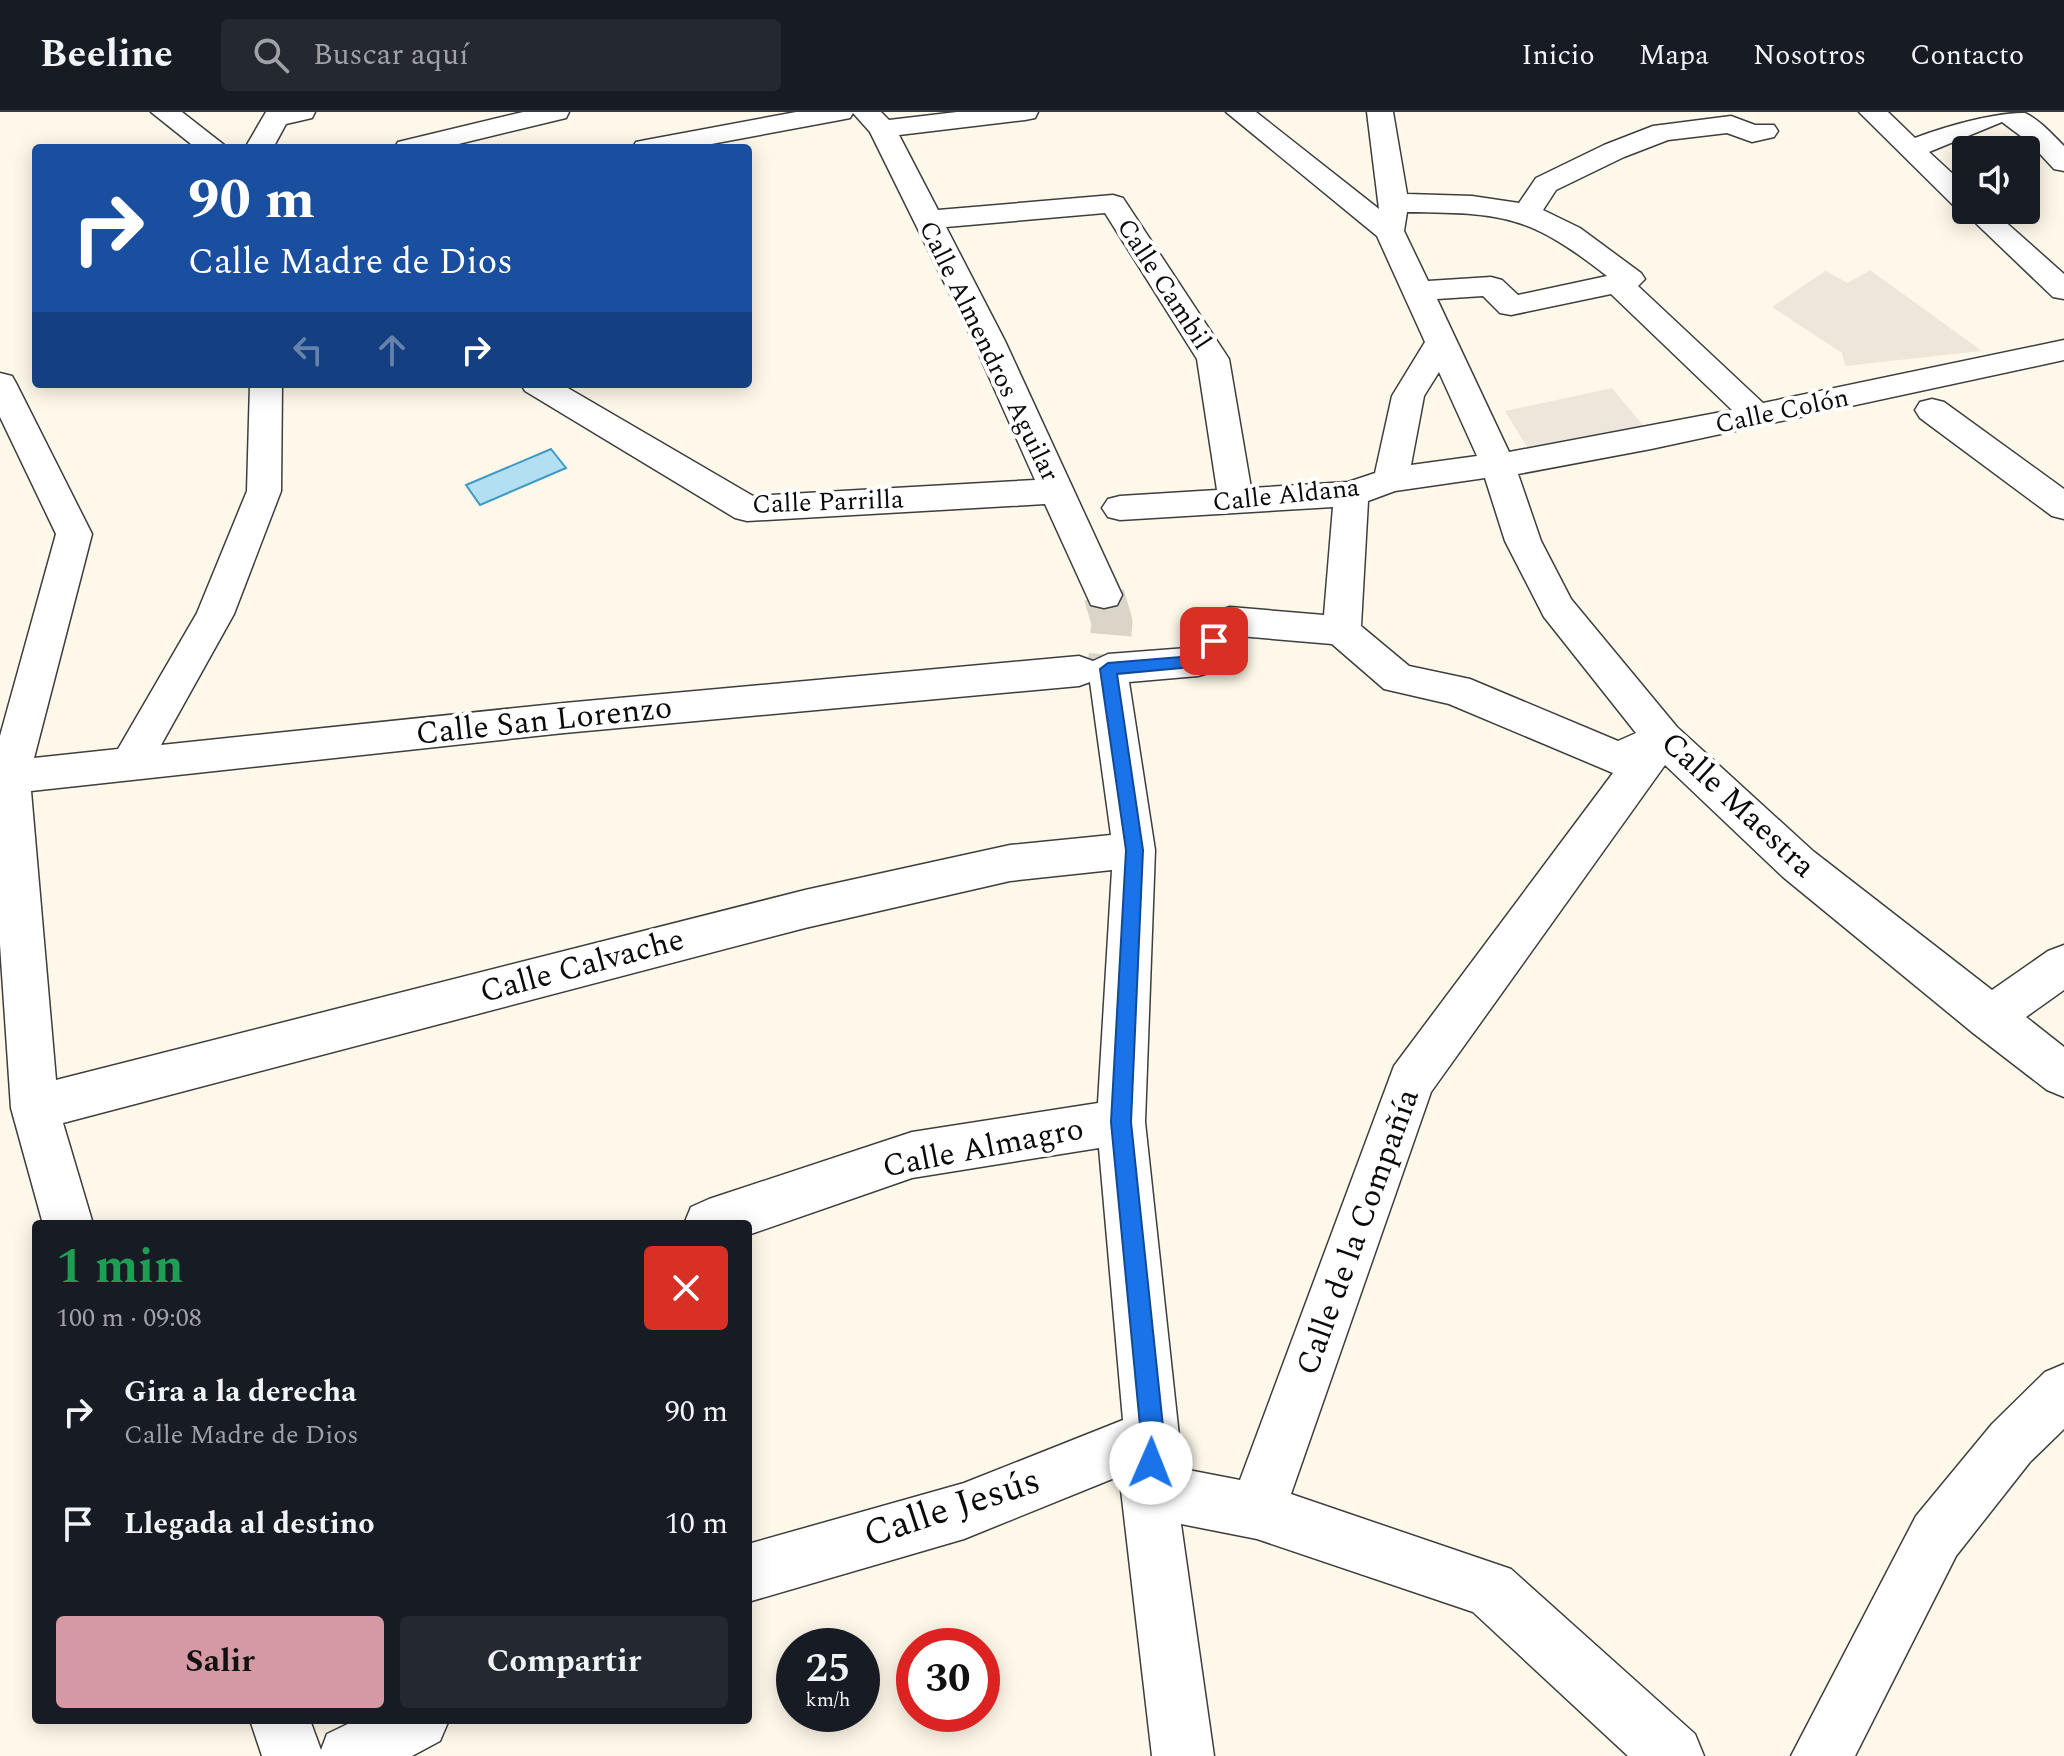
<!DOCTYPE html>
<html lang="es">
<meta charset="utf-8">
<style>
:root{--surface:#171b24;--page:#242831;--text:#f1f3f6;--muted:#9ea1a6;--line:#363941;--accent:#d599a3}
body{margin:0;font-family:Spectral,serif;background:var(--page);color:var(--text);height:100vh;display:flex;flex-direction:column;font-size:30px;white-space:nowrap}
*{box-sizing:border-box;margin:0}
p{font-size:26px;color:var(--muted)}
.icon{flex:none;width:44px;height:44px;fill:none;stroke:currentColor;stroke-width:2;stroke-linecap:round;stroke-linejoin:round}
.map{position:relative;flex:1;overflow:hidden}
.sheet{position:absolute;left:32px;top:1108px;width:720px;height:504px;display:flex;flex-direction:column;background:var(--surface);border-radius:8px;box-shadow:0 4px 20px #0003}
.sheet>*{flex:none}
.banner{position:absolute;left:32px;top:32px;width:720px;height:244px;border-radius:8px;box-shadow:0 4px 20px #0003;background:#1a4fa0;color:#fff;overflow:hidden}
.tools{position:absolute;left:1952px;top:24px;display:grid;gap:16px}
.tools a{display:grid;place-items:center;width:88px;height:88px;border-radius:8px;background:var(--surface);box-shadow:0 4px 20px #0003;font-size:40px}
.speed{position:absolute;left:776px;top:1516px;display:flex;gap:16px;font-size:40px;font-weight:700;text-align:center}
.speed>*{display:grid;place-content:center;width:104px;height:104px;border-radius:50%;background:var(--surface);box-shadow:0 4px 20px #0003;line-height:1}
.speed small{font-size:20px;font-weight:400}
.speed .limit{border:12px solid #d22;background:#fff;color:#111}
.pin{position:absolute;display:grid;place-items:center;width:68px;height:68px;color:#fff;margin:-34px;border-radius:16px;box-shadow:0 4px 12px #0006}
.me{position:absolute;width:88px;margin:-44px;rotate:1deg;stroke-linejoin:round;filter:drop-shadow(0 0 6px #0008)}
.turn{display:flex;align-items:center;gap:28px;height:168px;padding:0 24px;font-size:36px}
.turn .icon{width:104px;height:104px;stroke-width:2.5}
.turn b{display:block;font-size:56px;line-height:68px}
.lanes{display:flex;align-items:center;height:76px;padding:0 24px;background:#0003;justify-content:center;gap:40px;direction:ltr}
.lanes .off{opacity:.35}
.round{display:grid;place-items:center;flex:none;width:84px;height:84px;border-radius:8px;background:var(--page)}
.overview{display:flex;align-items:center;justify-content:space-between;height:136px;padding:0 24px}
h1{font-size:48px;font-weight:700;line-height:60px;color:#1e9e55}
.action{display:flex;gap:16px;margin-top:auto;padding:16px 24px}
.action a{flex:1;height:92px;border-radius:8px;background:var(--accent);color:#111;font-size:32px;font-weight:700;line-height:92px;text-align:center}
.action a+a{background:var(--page);color:var(--text)}
ul{padding:0;list-style:none}
li{display:flex;align-items:center;gap:24px;height:112px;padding:0 24px}
li div{flex:1}
li b{display:block;font-size:30px}
li em{font-style:normal}
header{display:flex;align-items:center;gap:48px;box-sizing:border-box;height:112px;padding:0 40px;background:var(--surface);border-bottom:2px solid var(--line)}
header strong{font-size:38px}
nav{display:flex;gap:44px;margin-inline-start:auto;font-size:28px}
.search{width:560px;height:72px;background:var(--page);display:flex;align-items:center;gap:20px;box-sizing:border-box;padding:0 28px;border-radius:8px;color:var(--muted);font-size:30px}
.map>svg:first-child{display:block}
.plaza{fill:#ece6db}
.water{fill:#b2dff2;stroke:#3d9ac5;stroke-width:2}
.lines{fill:none;stroke-linecap:round;stroke-linejoin:round}
.street-tunnel{stroke:#dad4c9;stroke-width:41;stroke-dasharray:41 20;stroke-linecap:butt}
.street-casing{stroke:#3e3e3e;stroke-width:3}
.street{fill:#fff;fill-rule:evenodd}
.route{fill:#1a73e8;stroke:#114b97;stroke-width:2}
.labels{text-anchor:middle;dominant-baseline:central;stroke-width:8;stroke-linejoin:round;paint-order:stroke}
.far-street-label{font-size:26px;fill:#0b0b0b;stroke:#fff}
.street-label{font-size:32px;fill:#0b0b0b;stroke:#fff}
.near-street-label{font-size:38px;fill:#0b0b0b;stroke:#fff}
</style>
<header>
<strong>Beeline</strong>
<div class="search"><svg class="icon" aria-label="search" viewBox="0 0 24 24"><circle cx="10" cy="10" r="6"/><path d="M15 15l6 6"/></svg>Buscar aquí</div>
<nav><a>Inicio</a><a>Mapa</a><a>Nosotros</a><a>Contacto</a></nav>
</header>
<div class="map">
<svg width="2064" height="1644" viewBox="0 0 2064 1644">
<rect width="100%" height="100%" fill="#fef8ea"/>
<path class="plaza" d="M 1870,158 L 1975,234 L 1981,239 L 1845,254 L 1842,241 L 1772,195 L 1825,159 L 1848,171 Z
M 1612,276 L 1645,316 L 1535,348 L 1505,299 Z"/>
<path class="water" d="M 551,337 L 566,356 L 480,393 L 466,373 Z"/>
<g class="lines">
<path class="street-tunnel" d="M 1104,483 L 1112,510 L 1108,557"/>
<defs>
<path id="street" d="M 151,0 L 182,0 L 228,36 L 196,36 Z
M 266,0 L 315,0 L 312,6 L 286,12 L 273,36 L 245,36 Z
M 523,0 L 569,0 L 566,6 L 442,36 L 394,36 L 398,30 Z
M 796,0 L 881,0 L 889,8 L 957,0 L 1038,0 L 1035,6 L 1025,8 L 899,23 L 938,98 L 1113,83 L 1123,86 L 1229,247 L 1251,376 L 1348,370 L 1375,361 L 1392,284 L 1425,230 L 1377,124 L 1226,0 L 1256,0 L 1379,97 L 1367,0 L 1393,0 L 1407,82 L 1472,84 L 1519,91 L 1536,66 L 1604,33 L 1653,14 L 1731,4 L 1755,13 L 1774,13 L 1778,19 L 1774,25 L 1752,30 L 1727,21 L 1668,28 L 1624,45 L 1556,78 L 1543,98 L 1580,116 L 1641,161 L 1645,167 L 1638,174 L 1763,291 L 2064,228 L 2064,248 L 1651,337 L 1518,362 L 1541,429 L 1571,487 L 1677,615 L 1813,739 L 1992,878 L 2048,839 L 2064,833 L 2064,878 L 2026,905 L 2064,935 L 2064,985 L 2047,978 L 1973,921 L 1783,765 L 1665,653 L 1431,980 L 1291,1382 L 1511,1457 L 1695,1622 L 1704,1644 L 1628,1644 L 1473,1500 L 1257,1427 L 1181,1412 L 1214,1644 L 1152,1644 L 1121,1378 L 1122,1363 L 964,1427 L 748,1490 L 748,1432 L 964,1371 L 1123,1308 L 1099,1036 L 912,1066 L 748,1123 L 748,1112 L 684,1112 L 691,1095 L 709,1087 L 912,1020 L 1098,991 L 1112,758 L 1010,769 L 805,816 L 63,1011 L 93,1112 L 43,1112 L 11,996 L 0,832 L 0,624 L 56,422 L 0,305 L 0,261 L 12,264 L 16,271 L 92,422 L 34,646 L 118,637 L 197,501 L 247,379 L 250,272 L 282,272 L 281,379 L 234,502 L 161,633 L 564,591 L 1079,544 L 1093,549 L 1108,542 L 1187,536 L 1217,499 L 1230,495 L 1324,503 L 1333,395 L 1120,408 L 1108,405 L 1102,396 L 1108,387 L 1120,384 L 1217,378 L 1197,247 L 1105,101 L 946,115 L 1005,229 L 1122,483 L 1117,493 L 1104,496 L 1091,493 L 1045,392 L 747,409 L 735,406 L 525,279 L 521,272 L 561,272 L 753,384 L 1035,368 L 973,229 L 870,20 L 853,1 L 850,6 L 840,8 L 690,36 L 632,36 L 636,30 L 646,28 ZM 1407,100 C 1504,101 1529,103 1607,164 L 1518,183 L 1502,168 L 1491,165 L 1428,169 L 1404,119 ZM 1611,182 L 1732,298 L 1509,340 L 1437,187 L 1483,184 L 1500,201 L 1511,203 ZM 1439,260 L 1477,344 L 1411,353 L 1424,284 ZM 1485,366 L 1505,429 L 1544,505 L 1636,621 L 1618,629 L 1470,567 L 1409,554 L 1361,514 L 1368,389 L 1395,379 ZM 1239,524 L 1332,532 L 1384,577 L 1449,592 L 1613,661 L 1394,954 L 1240,1368 L 1178,1356 L 1179,1324 L 1145,1010 L 1155,738 L 1129,570 L 1198,564 L 1212,560 ZM 1090,570 L 1111,723 L 1010,733 L 805,778 L 56,968 L 31,679 L 564,621 L 1079,574 Z
M 1859,0 L 1888,0 L 1915,26 C 1943,15 1996,0 2025,1 C 2040,8 2053,23 2064,34 L 2064,59 L 2054,57 L 2030,31 L 2002,10 L 1929,40 L 1966,74 L 1966,98 L 1992,98 L 2064,162 L 2064,187 L 2053,185 L 1961,97 L 1956,96 Z
M 1932,287 L 1944,290 L 2064,377 L 2064,407 L 2052,404 L 1920,306 L 1915,298 L 1920,290 Z
M 2064,1252 L 2064,1317 L 2030,1350 L 1956,1444 L 1855,1644 L 1791,1644 L 1916,1404 L 1992,1312 L 2045,1260 Z
M 250,1608 L 310,1608 L 321,1638 L 327,1622 L 356,1608 L 449,1608 L 440,1629 L 412,1644 L 262,1644 Z"/>
</defs>
<use href="#street" class="street-casing"/>
<use href="#street" class="street"/>
</g>
<path class="route" d="M 1214,523 L 1222,529 L 1203,554 L 1117,562 L 1143,738 L 1131,1010 L 1164,1324 L 1159,1359 L 1151,1362 L 1143,1359 L 1139,1351 L 1141,1324 L 1111,1010 L 1126,738 L 1100,557 L 1108,551 L 1193,544 L 1208,525 Z"/>
<g class="labels">
<g class="far-street-label">
<text transform="translate(1164 172) rotate(57)">Calle Cambil</text>
<text transform="translate(989 239) rotate(64)">Calle Almendros Aguilar</text>
<text transform="translate(1782 299) rotate(-12)">Calle Colón</text>
<text transform="translate(1286 383) rotate(-6)">Calle Aldana</text>
<text transform="translate(828 390) rotate(-2)">Calle Parrilla</text>
</g>
<g class="street-label">
<text transform="translate(544 609) rotate(-6)">Calle San Lorenzo</text>
<text transform="translate(1738 693) rotate(43)">Calle Maestra</text>
<text transform="translate(582 854) rotate(-15)">Calle Calvache</text>
<text transform="translate(983 1036) rotate(-11)">Calle Almagro</text>
<text transform="translate(1358 1120) rotate(-70)">Calle de la Compañía</text>
</g>
<g class="near-street-label">
<text transform="translate(952 1396) rotate(-18)">Calle Jesús</text>
</g>
</g>
</svg>
<div class="tools">
<a><svg class="icon" aria-label="sound" viewBox="0 0 24 24"><path d="M4 9h4l5-4v14l-5-4H4zM17 9q2 3 0 6"/></svg></a>
</div>
<div class="speed"><div>25<small>km/h</small></div><div class="limit">30</div></div>
<div class="pin" style="left:1214px;top:529px;background:#d93025"><svg class="icon" aria-label="arrive" viewBox="0 0 24 24"><path d="M6 21V4h12l-3 4 3 4H6"/></svg></div>
<svg class="me" style="left:1151px;top:1351px" viewBox="-20 -20 40 40"><circle r="19" fill="#fff"/><path d="M0-13L10 11 0 6-10 11z" fill="#1a73e8"/></svg>
<div class="banner">
<div class="turn"><svg class="icon" aria-label="right" viewBox="0 0 24 24"><path d="M7 20v-9h11M14 6l5 5-5 5"/></svg><div><b>90 m</b>Calle Madre de Dios</div></div>
<div class="lanes"><svg class="icon off" aria-label="left" viewBox="0 0 24 24"><path d="M17 20v-9H6M10 6l-5 5 5 5"/></svg><svg class="icon off" aria-label="ahead" viewBox="0 0 24 24"><path d="M12 20V5M6 11l6-6 6 6"/></svg><svg class="icon" aria-label="right" viewBox="0 0 24 24"><path d="M7 20v-9h11M14 6l5 5-5 5"/></svg></div>
</div>
<section class="sheet">
<div class="overview"><div><h1>1 min</h1><p>100 m · 09:08</p></div><a class="round" style="background:#d93025;color:#fff"><svg class="icon" aria-label="close" viewBox="0 0 24 24"><path d="M6 6l12 12M18 6L6 18"/></svg></a></div>
<ul>
<li><svg class="icon" aria-label="right" viewBox="0 0 24 24"><path d="M7 20v-9h11M14 6l5 5-5 5"/></svg><div><b>Gira a la derecha</b><p>Calle Madre de Dios</p></div><em>90 m</em></li>
<li><svg class="icon" aria-label="arrive" viewBox="0 0 24 24"><path d="M6 21V4h12l-3 4 3 4H6"/></svg><div><b>Llegada al destino</b></div><em>10 m</em></li>
</ul>
<div class="action"><a>Salir</a><a>Compartir</a></div>
</section>
</div>
